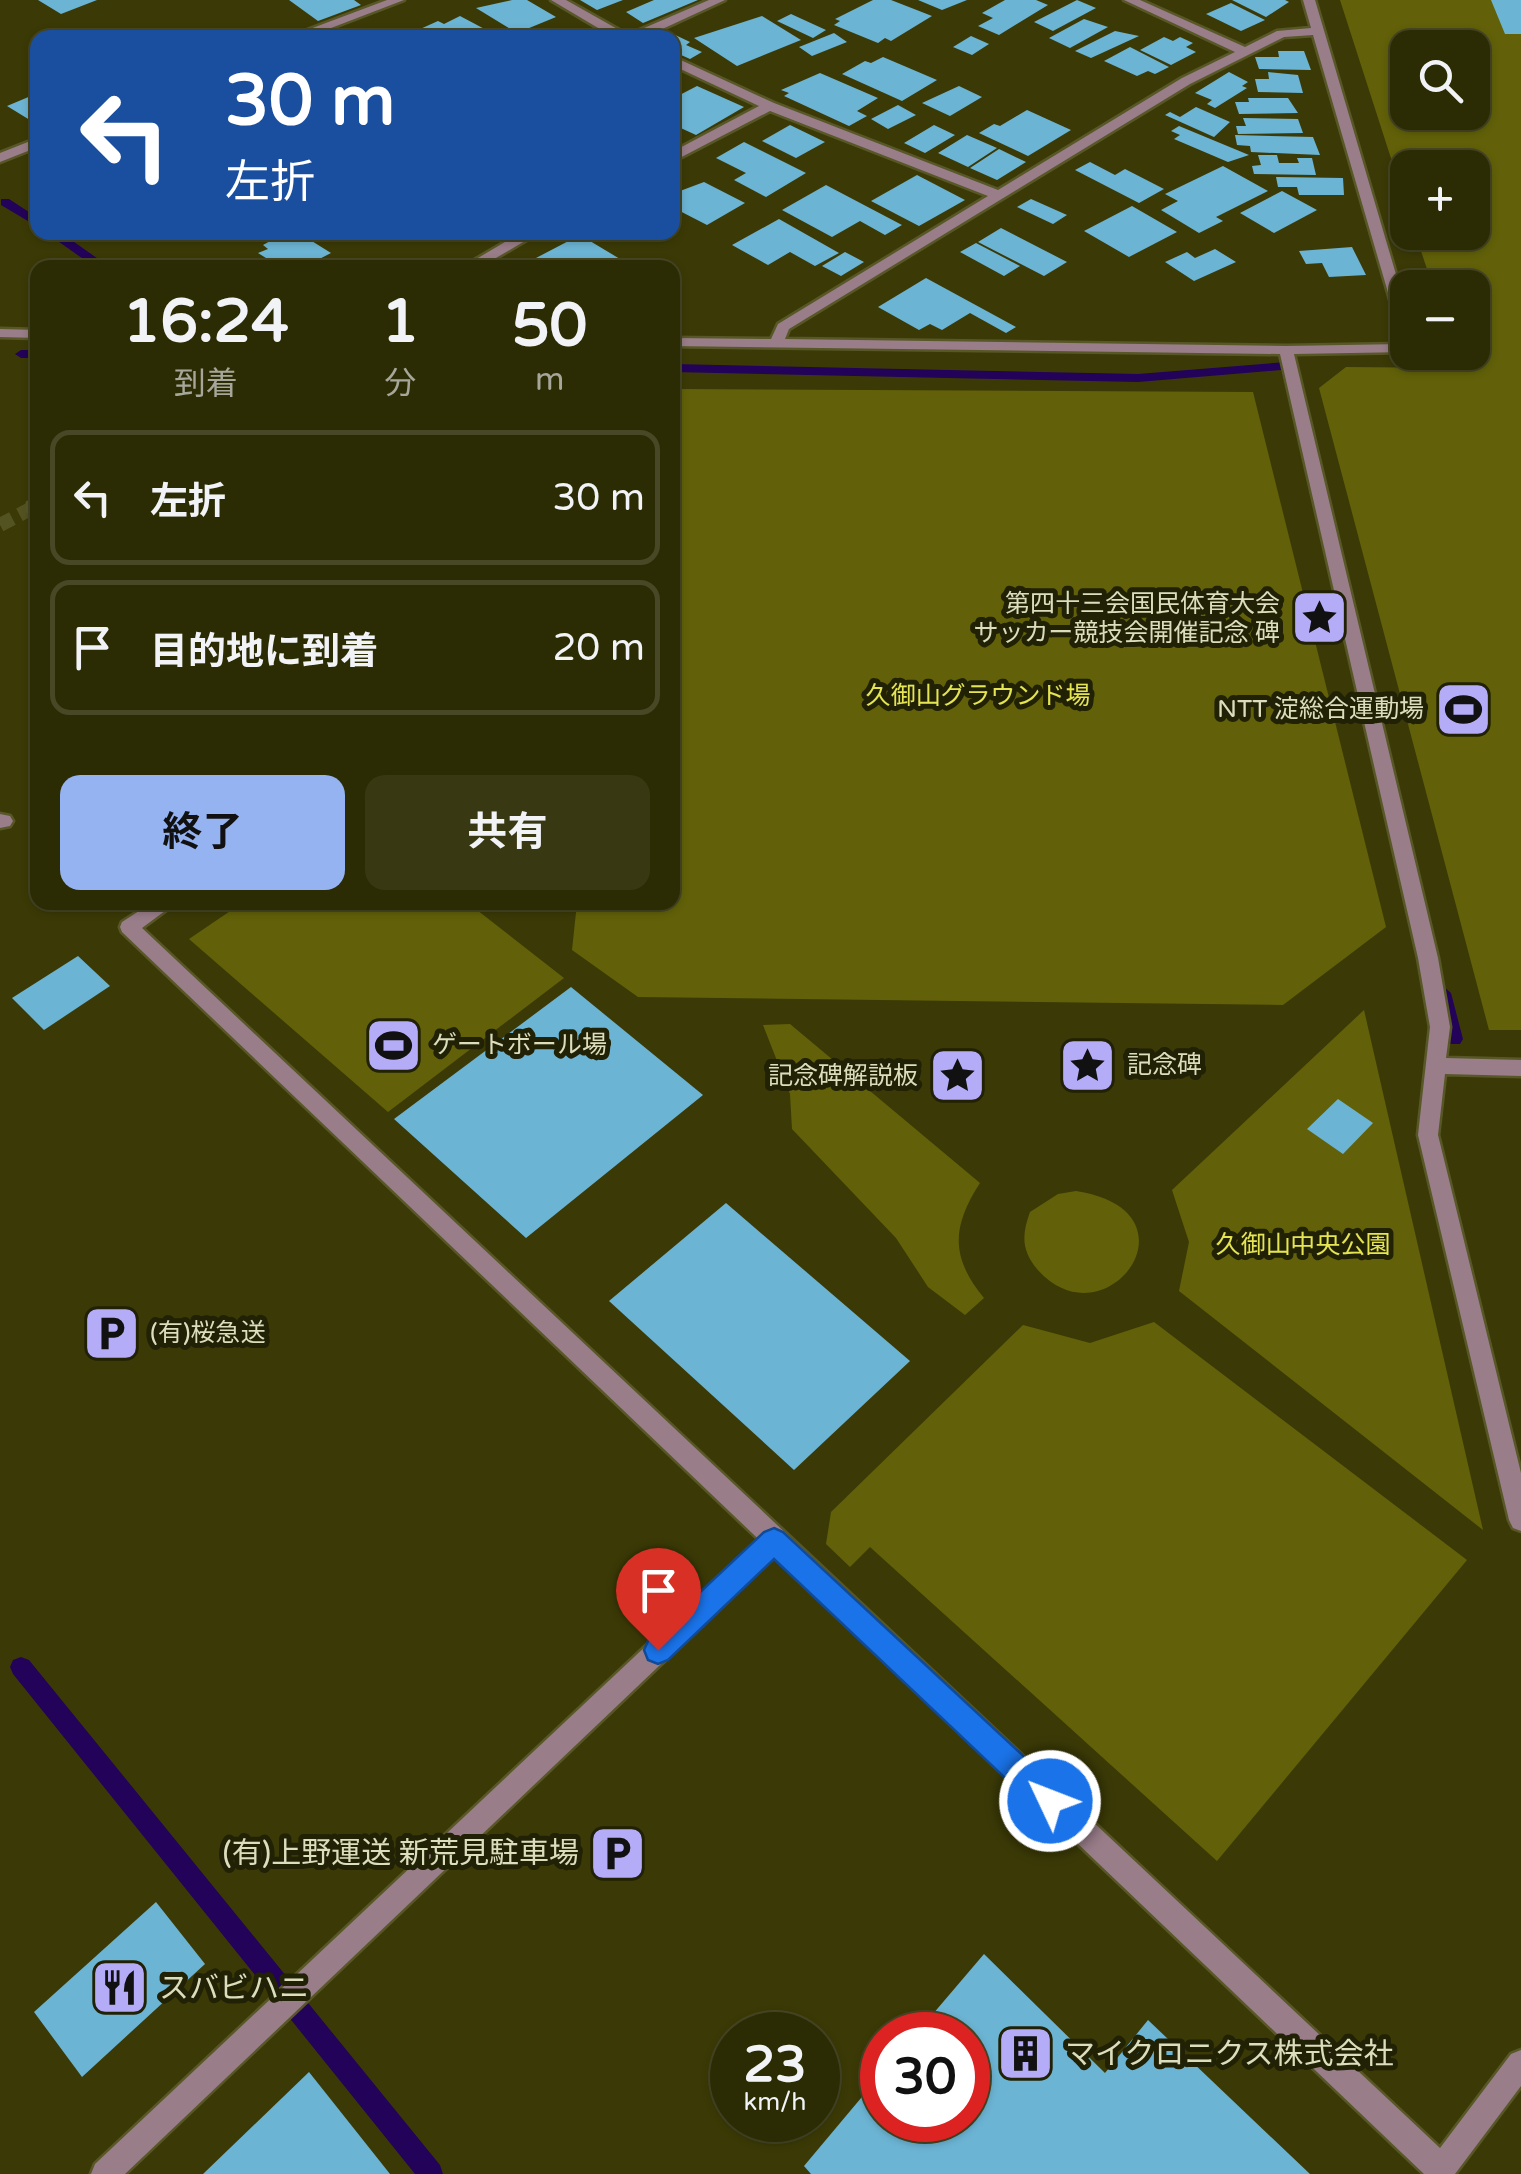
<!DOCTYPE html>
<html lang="ja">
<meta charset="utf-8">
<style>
:root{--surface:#2c2c04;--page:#383813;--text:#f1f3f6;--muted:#a6a79a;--line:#484826;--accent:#95b2f1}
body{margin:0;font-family:"Varela Round","Noto Sans JP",sans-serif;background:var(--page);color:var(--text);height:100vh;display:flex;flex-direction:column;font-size:38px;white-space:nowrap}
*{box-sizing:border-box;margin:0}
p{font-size:32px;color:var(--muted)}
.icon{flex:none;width:55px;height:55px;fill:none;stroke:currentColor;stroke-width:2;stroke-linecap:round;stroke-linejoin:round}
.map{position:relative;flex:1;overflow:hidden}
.side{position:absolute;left:30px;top:260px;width:650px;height:650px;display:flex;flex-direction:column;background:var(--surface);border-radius:20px;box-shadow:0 2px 8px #0004,0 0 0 2px var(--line)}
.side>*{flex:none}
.hud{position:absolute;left:30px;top:30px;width:650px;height:210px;border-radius:20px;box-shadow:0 2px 8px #0004,0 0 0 2px var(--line);background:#1a4fa0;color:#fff;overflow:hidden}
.controls{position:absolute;left:1390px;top:30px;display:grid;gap:20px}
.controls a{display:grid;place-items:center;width:100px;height:100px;border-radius:20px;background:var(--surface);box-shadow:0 2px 8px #0004,0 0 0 2px var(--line);font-size:50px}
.speed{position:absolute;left:710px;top:2012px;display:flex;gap:20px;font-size:50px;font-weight:700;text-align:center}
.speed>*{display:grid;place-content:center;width:130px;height:130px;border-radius:50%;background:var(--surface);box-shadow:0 2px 8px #0004,0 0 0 2px var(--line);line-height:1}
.speed small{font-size:25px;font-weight:400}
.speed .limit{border:15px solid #d22;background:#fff;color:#111}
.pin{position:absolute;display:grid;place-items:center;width:85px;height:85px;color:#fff;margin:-102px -42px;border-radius:50% 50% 50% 0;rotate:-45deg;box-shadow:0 0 10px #0007}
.pin .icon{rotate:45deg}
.me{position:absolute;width:110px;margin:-55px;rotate:313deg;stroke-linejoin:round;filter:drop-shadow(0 0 8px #0008)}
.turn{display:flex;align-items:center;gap:35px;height:210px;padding:0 30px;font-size:45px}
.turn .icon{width:130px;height:130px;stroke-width:2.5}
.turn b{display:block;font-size:70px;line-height:85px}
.eta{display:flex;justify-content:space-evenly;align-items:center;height:170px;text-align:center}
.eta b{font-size:60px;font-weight:700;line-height:70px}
.action{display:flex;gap:20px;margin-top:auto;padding:20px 30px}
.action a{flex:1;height:115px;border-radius:20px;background:var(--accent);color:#111;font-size:40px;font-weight:700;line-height:115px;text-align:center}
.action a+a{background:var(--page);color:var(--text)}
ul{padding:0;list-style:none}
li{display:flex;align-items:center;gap:30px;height:135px;margin:0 20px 15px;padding:0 10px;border:5px solid var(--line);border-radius:20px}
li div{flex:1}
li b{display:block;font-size:38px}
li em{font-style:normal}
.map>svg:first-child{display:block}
.green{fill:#626109;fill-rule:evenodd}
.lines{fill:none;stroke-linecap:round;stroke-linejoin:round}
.stream{fill:#230259;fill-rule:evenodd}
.building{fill:#6cb4d4}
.minor-tunnel{stroke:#535221;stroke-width:14;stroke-dasharray:14 8;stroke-linecap:butt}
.minor-casing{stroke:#585727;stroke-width:5}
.tertiary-casing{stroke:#585727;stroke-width:5}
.minor{fill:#997d89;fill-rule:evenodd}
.tertiary{fill:#997d89;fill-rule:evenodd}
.route{fill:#1a73e8;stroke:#114b97;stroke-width:2.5}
.labels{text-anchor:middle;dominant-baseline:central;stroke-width:10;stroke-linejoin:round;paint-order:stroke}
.poi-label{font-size:25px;fill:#dbddbc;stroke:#212106;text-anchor:end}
.park-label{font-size:25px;fill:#e5e452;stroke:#212106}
.near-poi-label{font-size:30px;fill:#dbddbc;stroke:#212106;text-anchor:start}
</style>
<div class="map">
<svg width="1521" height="2174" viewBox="0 0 1521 2174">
<rect width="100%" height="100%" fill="#3b3a06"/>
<path class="green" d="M 1340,0 L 1521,0 L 1521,1030 L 1489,1030 L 1319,388 L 1346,367 L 1458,368 L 1454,353 L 1472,352 L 1472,288 L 1433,287 L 1415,233 L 1472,232 L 1472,168 L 1408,168 L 1407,208 ZM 1408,48 L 1472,48 L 1472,112 L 1408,112 Z
M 673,389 L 1253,392 L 1386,927 L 1283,1005 L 638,997 L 572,950 L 577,903 L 672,902 Z
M 242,903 L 468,903 L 564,978 L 388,1112 L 189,939 Z
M 1364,1010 L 1483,1530 L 1179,1291 L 1189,1242 L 1172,1190 Z
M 790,1024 L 980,1183 C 952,1226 950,1257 984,1298 L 965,1315 L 928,1287 L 896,1238 L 792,1129 L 790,1094 L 763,1025 Z
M 1076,1191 C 1206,1211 1105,1347 1037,1269 C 1021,1250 1022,1234 1030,1212 L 1058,1194 Z
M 1154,1322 L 1467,1560 L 1217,1861 L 870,1547 L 850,1567 L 826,1544 L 831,1512 L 1023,1325 L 1090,1343 Z"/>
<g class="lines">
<path class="stream" d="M 1,199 L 9,199 L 38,218 L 38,227 L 1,205 Z
M 45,232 L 60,232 L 111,268 L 96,268 Z
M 38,350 L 38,358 L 21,358 L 15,354 L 21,350 Z
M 1286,362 L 1292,366 L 1297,386 L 1296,389 L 1286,389 L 1281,370 L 1138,382 L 672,372 L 672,364 L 1138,374 Z
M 1443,986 L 1451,993 L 1463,1039 L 1460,1044 L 1448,1044 L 1445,1039 L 1435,993 Z
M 21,1657 L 29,1660 L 440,2165 L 443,2174 L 415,2174 L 13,1674 L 10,1667 L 13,1660 Z"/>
</g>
<path class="building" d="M 38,0 L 97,0 L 61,14 Z
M 289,0 L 354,0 L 361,5 L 318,21 Z
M 512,0 L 527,0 L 556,17 L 517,33 L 476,8 Z
M 580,0 L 623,0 L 597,10 Z
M 654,0 L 698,0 L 643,23 L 626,12 Z
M 873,0 L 891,0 L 932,16 L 891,41 L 885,38 L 878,43 L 834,25 L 840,21 L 835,19 Z
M 918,0 L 967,0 L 942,10 Z
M 1005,0 L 1036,0 L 1048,5 L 999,35 L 978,26 L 993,18 L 982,13 Z
M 1077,0 L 1096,8 L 1053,31 L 1034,22 Z
M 1232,0 L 1285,0 L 1289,2 L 1266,17 Z
M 1491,0 L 1521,0 L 1521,34 L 1505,34 Z
M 1231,3 L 1265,20 L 1241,31 L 1206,14 Z
M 791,14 L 826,30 L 813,38 L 777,21 Z
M 460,16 L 494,34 L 415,38 L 409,34 L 438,21 L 444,24 Z
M 762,16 L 801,40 L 737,66 L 694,38 Z
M 1084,19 L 1108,27 L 1070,48 L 1049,38 Z
M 1115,31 L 1139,36 L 1091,58 L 1075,51 Z
M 669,32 L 690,42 L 686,45 L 702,52 L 690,59 L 672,51 L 672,38 L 660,38 Z
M 834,33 L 847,42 L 812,56 L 799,47 Z
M 971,36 L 989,44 L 972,55 L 953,47 Z
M 1164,37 L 1173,41 L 1180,37 L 1193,43 L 1186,47 L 1196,52 L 1171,65 L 1140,50 Z
M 1130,47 L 1169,67 L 1155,74 L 1148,71 L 1137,76 L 1104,61 Z
M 1278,51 L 1304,51 L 1311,70 L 1259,69 L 1255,57 L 1279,57 Z
M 883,57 L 937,80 L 902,101 L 842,74 L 865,61 L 871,63 Z
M 1229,72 L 1248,82 L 1242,86 L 1247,88 L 1215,108 L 1207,104 L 1212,100 L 1195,93 Z
M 1268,72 L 1298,75 L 1303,93 L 1258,92 L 1255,79 L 1269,79 Z
M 820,73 L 878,98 L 857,111 L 867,116 L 849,126 L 784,96 L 789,93 L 781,90 Z
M 697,86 L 744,107 L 696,135 L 672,124 L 672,99 Z
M 959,86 L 982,97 L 950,116 L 922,103 Z
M 38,93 L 38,125 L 7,106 Z
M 1248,98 L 1288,98 L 1298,113 L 1239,114 L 1235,102 L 1249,102 Z
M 898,105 L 916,115 L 888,129 L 871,119 Z
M 1196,107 L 1230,122 L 1214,137 L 1165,115 L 1170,112 L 1180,117 Z
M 1027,110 L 1071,130 L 1028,156 L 979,133 L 994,124 L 1000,126 Z
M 1243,118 L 1298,119 L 1303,133 L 1238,134 L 1236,126 L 1246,126 Z
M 790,125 L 825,142 L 796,158 L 762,141 Z
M 934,125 L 955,135 L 925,153 L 904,143 Z
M 1179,126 L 1249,155 L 1228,162 L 1174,139 L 1180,135 L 1171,131 Z
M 967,135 L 997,148 L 968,167 L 938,153 Z
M 1235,135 L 1313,137 L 1320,155 L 1251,152 L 1250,146 L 1237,145 Z
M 744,142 L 806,173 L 766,197 L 734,180 L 746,173 L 716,158 Z
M 999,149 L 1026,162 L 997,180 L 970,168 Z
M 1258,155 L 1277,155 L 1279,163 L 1299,163 L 1297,158 L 1312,158 L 1316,175 L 1254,174 L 1252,166 L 1261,165 Z
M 1090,162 L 1115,175 L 1125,169 L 1164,189 L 1139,203 L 1075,170 Z
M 1223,166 L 1268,191 L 1216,217 L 1223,221 L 1199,233 L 1161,210 L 1178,201 L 1165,194 Z
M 917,175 L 965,200 L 919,226 L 871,201 Z
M 1276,177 L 1343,178 L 1344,195 L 1299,195 L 1297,187 L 1278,187 Z
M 704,182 L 745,203 L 707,225 L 672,207 L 672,194 Z
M 826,185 L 902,225 L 885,235 L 860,221 L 832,237 L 782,210 Z
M 1282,191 L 1317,210 L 1274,233 L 1240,213 Z
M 1031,199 L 1067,215 L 1053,224 L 1017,207 Z
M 1132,206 L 1177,232 L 1129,257 L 1084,231 Z
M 779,219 L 839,253 L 815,266 L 790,252 L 768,265 L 732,245 Z
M 1001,228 L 1067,262 L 1044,276 L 978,242 Z
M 299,233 L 331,253 L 302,268 L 282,268 L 258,253 L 268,249 L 263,245 L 272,240 Z
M 580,235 L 625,262 L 615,268 L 551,268 L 536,258 Z
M 976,243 L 1020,266 L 1004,276 L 960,252 Z
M 1352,247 L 1366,275 L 1329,277 L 1322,263 L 1306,264 L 1299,251 Z
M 1215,249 L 1236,262 L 1194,281 L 1165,262 L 1187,252 L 1195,258 Z
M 845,252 L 864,262 L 841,276 L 822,266 Z
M 926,278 L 1016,327 L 1006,333 L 970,313 L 942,330 L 930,324 L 919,330 L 878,307 Z
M 78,956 L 110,986 L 44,1030 L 12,998 Z
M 571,987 L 703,1095 L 526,1238 L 394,1119 Z
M 1338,1099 L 1373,1123 L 1343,1154 L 1307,1129 Z
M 726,1203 L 910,1361 L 794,1470 L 609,1301 Z
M 156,1902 L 205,1964 L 82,2077 L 34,2012 Z
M 984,1954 L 1105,2073 L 1148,2020 L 1310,2174 L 811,2174 L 804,2166 L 882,2073 L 882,2120 L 968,2120 L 968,2035 L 915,2035 Z
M 309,2072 L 390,2174 L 203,2174 Z"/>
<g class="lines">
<path class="minor-tunnel" d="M 0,525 L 34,507"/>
<defs>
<path id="minor" d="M 387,0 L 404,0 L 305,38 L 286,38 Z
M 551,0 L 566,0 L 628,35 L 709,0 L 725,0 L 643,38 L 615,38 Z
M 1124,0 L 1140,0 L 1245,47 L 1277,31 L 1311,28 L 1303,0 L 1315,0 L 1408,315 L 1408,352 L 1294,354 L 1438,958 L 1450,1027 L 1446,1058 L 1521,1060 L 1521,1076 L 1445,1074 L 1438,1135 L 1521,1473 L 1521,1531 L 1513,1528 L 1509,1520 L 1418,1135 L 1430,1027 L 1418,958 L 1280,354 L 672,346 L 672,338 L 771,339 L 778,324 L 988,196 L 770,111 L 672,162 L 672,152 L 759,106 L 672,65 L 672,56 L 774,103 L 998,190 L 1182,78 L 1235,52 ZM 1313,35 L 1403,344 L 1286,346 L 785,339 L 789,329 L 1190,84 L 1284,37 Z
M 38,138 L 38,147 L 0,162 L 0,153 Z
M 522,232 L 540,232 L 479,268 L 461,268 Z
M 0,329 L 38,330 L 38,338 L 0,337 Z
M 38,500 L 38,511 L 28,511 L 28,503 Z
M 0,814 L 10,816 L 13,821 L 10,826 L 0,828 Z
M 153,902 L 177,902 L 142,928 L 1440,2148 L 1511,2054 L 1521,2050 L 1521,2086 L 1455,2174 L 1424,2174 L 122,932 L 120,927 L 122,922 Z"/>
<path id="tertiary" d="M 774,1530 L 782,1533 L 786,1541 L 782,1549 L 125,2174 L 91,2174 L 95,2164 L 766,1533 Z"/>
</defs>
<use href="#minor" class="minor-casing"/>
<use href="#tertiary" class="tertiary-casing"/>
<use href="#minor" class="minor"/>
<use href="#tertiary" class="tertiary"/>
</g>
<path class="route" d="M 774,1528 L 783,1532 L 1061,1791 L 1065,1801 L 1061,1811 L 1050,1816 L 1040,1811 L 774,1559 L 668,1660 L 658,1664 L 648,1660 L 644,1650 L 648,1641 L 764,1532 Z"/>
<defs>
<symbol id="sight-square" viewBox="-11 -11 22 22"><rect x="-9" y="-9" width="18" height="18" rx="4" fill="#b5acf8" stroke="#212106"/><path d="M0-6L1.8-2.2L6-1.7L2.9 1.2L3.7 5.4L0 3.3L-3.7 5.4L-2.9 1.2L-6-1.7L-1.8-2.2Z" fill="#111"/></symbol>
<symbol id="stadium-square" viewBox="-11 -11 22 22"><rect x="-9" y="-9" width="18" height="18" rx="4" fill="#b5acf8" stroke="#212106"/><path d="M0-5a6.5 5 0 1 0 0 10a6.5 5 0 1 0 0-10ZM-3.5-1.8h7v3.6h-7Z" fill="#111"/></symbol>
<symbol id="parking-square" viewBox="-11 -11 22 22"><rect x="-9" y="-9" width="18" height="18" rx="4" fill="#b5acf8" stroke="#212106"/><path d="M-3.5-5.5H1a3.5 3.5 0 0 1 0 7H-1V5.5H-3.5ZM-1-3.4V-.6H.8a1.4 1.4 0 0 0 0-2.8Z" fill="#111"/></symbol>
<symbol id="restaurant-square" viewBox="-11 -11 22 22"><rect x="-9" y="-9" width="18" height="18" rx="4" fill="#b5acf8" stroke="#212106"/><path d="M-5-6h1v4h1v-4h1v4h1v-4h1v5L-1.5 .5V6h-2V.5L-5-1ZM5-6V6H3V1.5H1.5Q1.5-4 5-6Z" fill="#111"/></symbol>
<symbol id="building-square" viewBox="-11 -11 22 22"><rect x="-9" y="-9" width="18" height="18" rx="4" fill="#b5acf8" stroke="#212106"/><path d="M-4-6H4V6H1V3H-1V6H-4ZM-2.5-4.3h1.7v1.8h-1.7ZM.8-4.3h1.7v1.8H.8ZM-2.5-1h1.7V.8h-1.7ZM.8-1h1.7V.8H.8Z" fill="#111"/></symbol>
</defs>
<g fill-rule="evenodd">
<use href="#sight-square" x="1288" y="586" width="63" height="63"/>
<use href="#stadium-square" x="1432" y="678" width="63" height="63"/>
<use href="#stadium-square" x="362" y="1014" width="63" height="63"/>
<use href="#sight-square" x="1056" y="1034" width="63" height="63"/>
<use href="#sight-square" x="926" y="1044" width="63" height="63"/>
<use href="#parking-square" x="80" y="1302" width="63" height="63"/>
<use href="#parking-square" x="586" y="1822" width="63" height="63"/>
<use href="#restaurant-square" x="88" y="1956" width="63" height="63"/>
<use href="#building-square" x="994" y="2022" width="63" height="63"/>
</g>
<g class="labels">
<g class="poi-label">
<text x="1280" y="604">第四十三会国民体育大会<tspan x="1280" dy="29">サッカー競技会開催記念 碑</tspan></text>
<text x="1424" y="709">NTT 淀総合運動場</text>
<text x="432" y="1045" text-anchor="start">ゲートボール場</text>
<text x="1127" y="1065" text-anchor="start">記念碑</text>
<text x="918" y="1076">記念碑解説板</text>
<text x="150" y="1333" text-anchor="start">(有)桜急送</text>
</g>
<g class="park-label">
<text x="978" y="696">久御山グラウンド場</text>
<text x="1303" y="1245">久御山中央公園</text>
</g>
<g class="near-poi-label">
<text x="579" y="1853" text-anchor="end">(有)上野運送 新荒見駐車場</text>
<text x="159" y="1988">スバビハニ</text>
<text x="1065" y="2054">マイクロニクス株式会社</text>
</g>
</g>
</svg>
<div class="controls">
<a><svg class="icon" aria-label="search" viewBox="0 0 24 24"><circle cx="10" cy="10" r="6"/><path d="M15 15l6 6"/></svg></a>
<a>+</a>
<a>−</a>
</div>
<div class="speed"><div>23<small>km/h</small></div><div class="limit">30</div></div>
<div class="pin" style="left:658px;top:1650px;background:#d93025"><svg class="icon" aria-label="arrive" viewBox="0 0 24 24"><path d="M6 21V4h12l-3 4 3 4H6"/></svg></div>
<svg class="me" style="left:1050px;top:1801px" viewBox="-20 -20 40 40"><circle r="17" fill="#1a73e8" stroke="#fff" stroke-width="3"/><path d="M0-11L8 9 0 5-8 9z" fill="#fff"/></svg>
<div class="hud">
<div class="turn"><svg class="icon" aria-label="left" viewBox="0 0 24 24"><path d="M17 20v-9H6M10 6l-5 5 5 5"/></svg><div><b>30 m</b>左折</div></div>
</div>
<section class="side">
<div class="eta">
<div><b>16:24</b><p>到着</p></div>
<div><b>1</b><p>分</p></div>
<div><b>50</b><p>m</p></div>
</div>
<ul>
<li><svg class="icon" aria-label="left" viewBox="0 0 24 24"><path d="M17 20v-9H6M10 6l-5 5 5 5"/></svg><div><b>左折</b></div><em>30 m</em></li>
<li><svg class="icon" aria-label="arrive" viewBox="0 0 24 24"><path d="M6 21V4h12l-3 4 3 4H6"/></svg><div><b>目的地に到着</b></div><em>20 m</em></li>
</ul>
<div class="action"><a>終了</a><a>共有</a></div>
</section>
</div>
